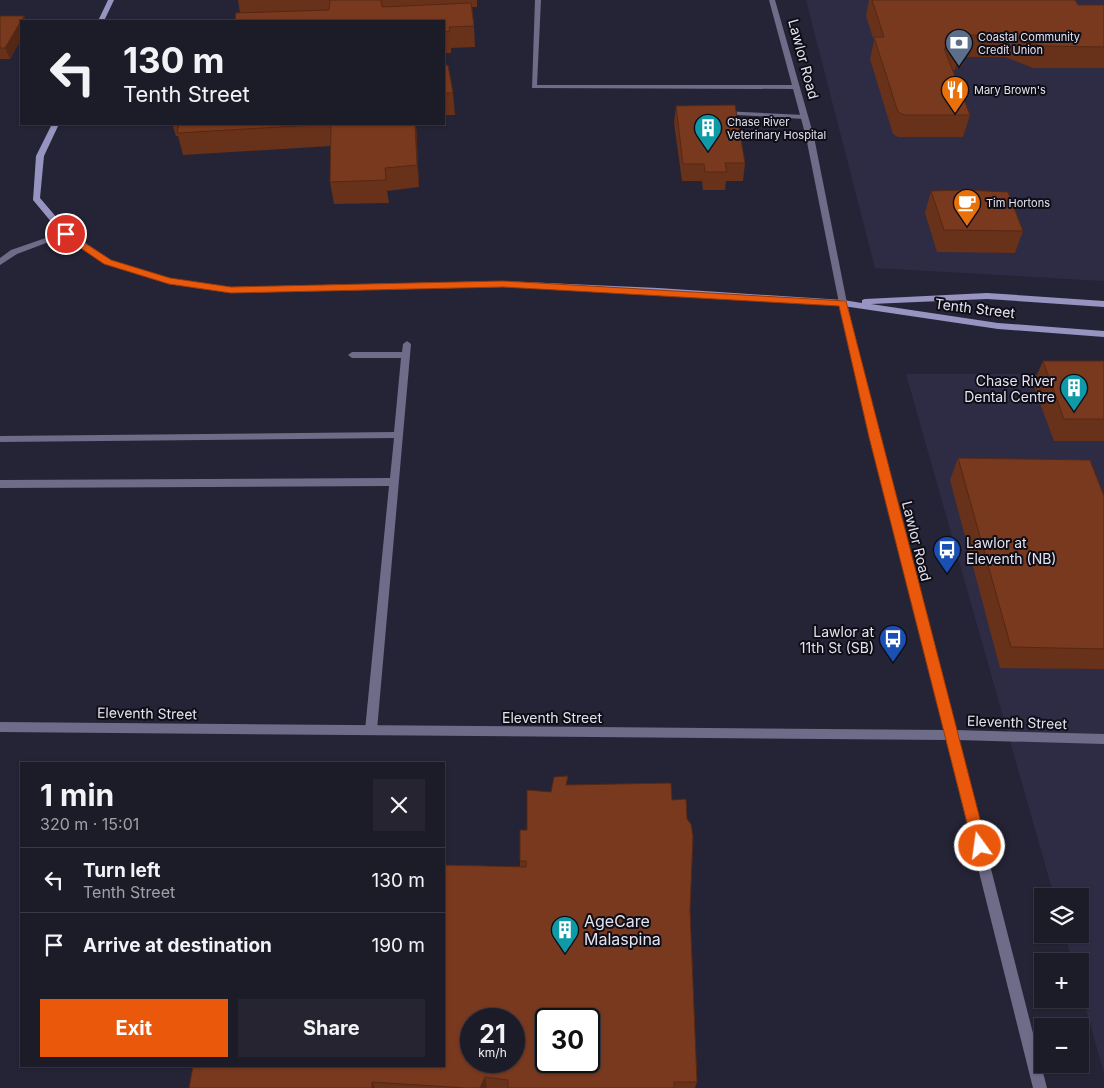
<!DOCTYPE html>
<meta charset="utf-8">
<style>
:root{--surface:#1c1b28;--page:#252430;--text:#f1f3f6;--muted:#a0a1a8;--line:#3a3945;--accent:#ea580c}
body{margin:0;font-family:Inter,sans-serif;background:var(--page);color:var(--text);height:100vh;display:flex;flex-direction:column;font-size:19px;white-space:nowrap}
*{box-sizing:border-box;margin:0}
p{font-size:16px;color:var(--muted)}
.icon{flex:none;width:28px;height:28px;fill:none;stroke:currentColor;stroke-width:2;stroke-linecap:round;stroke-linejoin:round}
.map{position:relative;flex:1;overflow:hidden}
.details{position:absolute;left:20px;top:762px;width:425px;height:305px;display:flex;flex-direction:column;background:var(--surface);border-radius:0px;box-shadow:0 1px 4px #0004,0 0 0 1px var(--line)}
.details>*{flex:none}
.hud{position:absolute;left:20px;top:20px;width:425px;height:105px;border-radius:0px;box-shadow:0 1px 4px #0004,0 0 0 1px var(--line);background:#1c1b28;color:var(--text);overflow:hidden}
.tools{position:absolute;left:1034px;top:888px;display:grid;gap:10px}
.tools a{display:grid;place-items:center;width:55px;height:55px;border-radius:0px;background:var(--surface);box-shadow:0 1px 4px #0004,0 0 0 1px var(--line);font-size:25px}
.speed{position:absolute;left:460px;top:1008px;display:flex;gap:10px;font-size:25px;font-weight:700;text-align:center}
.speed>*{display:grid;place-content:center;width:65px;height:65px;border-radius:50%;background:var(--surface);box-shadow:0 1px 4px #0004,0 0 0 1px var(--line);line-height:1}
.speed small{font-size:12px;font-weight:400}
.speed .limit{border:2px solid #111;border-radius:8px;background:#fff;color:#111}
.pin{position:absolute;display:grid;place-items:center;width:42px;height:42px;color:#fff;margin:-21px;border:2px solid #fff;border-radius:50%;box-shadow:0 1px 5px #0007}
.me{position:absolute;width:55px;margin:-28px;rotate:346deg;stroke-linejoin:round;filter:drop-shadow(0 0 4px #0008)}
.turn{display:flex;align-items:center;gap:18px;height:105px;padding:0 20px;font-size:22px}
.turn .icon{width:65px;height:65px;stroke-width:2.5}
.turn b{display:block;font-size:35px;line-height:42px}
.round{display:grid;place-items:center;flex:none;width:52px;height:52px;border-radius:0px;background:var(--page)}
.overview{display:flex;align-items:center;justify-content:space-between;height:85px;padding:0 20px}
h1{font-size:30px;font-weight:700;line-height:38px}
.button{display:flex;gap:10px;margin-top:auto;padding:10px 20px}
.button a{flex:1;height:58px;border-radius:0px;background:var(--accent);color:#fff;font-size:20px;font-weight:700;line-height:58px;text-align:center}
.button a+a{background:var(--page);color:var(--text)}
ul{padding:0;list-style:none}
li{display:flex;align-items:center;gap:15px;height:65px;padding:0 20px;border-top:1px solid var(--line)}
li div{flex:1}
li b{display:block;font-size:19px}
li em{font-style:normal}
.map>svg:first-child{display:block}
.built{fill:#2e2c45}
.lines{fill:none;stroke-linecap:round;stroke-linejoin:round}
.lane{fill:#6e6c89;fill-rule:evenodd}
.street{fill:#6e6c89;fill-rule:evenodd}
.secondary{fill:#9794c1;fill-rule:evenodd}
.wall{fill:#68311a}
.shaded-wall{fill:#552815}
.building{fill:#79391e;stroke:#552815;fill-rule:evenodd}
.route{fill:#ea580c;stroke:#983908}
.labels{text-anchor:middle;dominant-baseline:central;stroke-width:4;stroke-linejoin:round;paint-order:stroke}
.far-poi-label{font-size:11px;fill:#e3e2ef;stroke:#0f0e17;text-anchor:start}
.street-label{font-size:14px;fill:#e3e2ef;stroke:#0f0e17}
.poi-label{font-size:14px;fill:#e3e2ef;stroke:#0f0e17;text-anchor:end}
.near-poi-label{font-size:16px;fill:#e3e2ef;stroke:#0f0e17;text-anchor:start}
</style>
<div class="map">
<svg width="1104" height="1088" viewBox="0 0 1104 1088">
<rect width="100%" height="100%" fill="#252436"/>
<path class="built" d="M 806,0 L 1104,0 L 1104,281 L 875,268 Z
M 906,374 L 1104,374 L 1104,1073 L 1080,988 L 1080,961 L 1072,961 L 1065,934 L 1080,934 L 1080,896 L 1054,896 Z"/>
<g class="lines">
<path class="lane" d="M 535,0 L 541,0 L 537,85 L 795,85 L 798,87 L 795,89 L 532,88 Z
M 722,111 L 804,115 L 808,117 L 804,119 L 720,114 L 720,112 Z
M 407,341 L 411,344 L 377,730 L 375,734 L 371,735 L 367,734 L 365,730 L 389,486 L 0,488 L 0,480 L 390,478 L 394,438 L 0,442 L 0,436 L 394,432 L 401,358 L 352,358 L 348,355 L 352,352 L 402,352 L 403,344 Z"/>
<path class="street" d="M 769,0 L 775,0 L 814,137 L 847,303 L 880,437 L 955,730 L 1104,734 L 1104,744 L 958,740 L 1047,1088 L 1033,1088 L 946,740 L 0,732 L 0,722 L 944,730 L 870,437 L 839,303 L 806,137 Z
M 63,232 L 66,232 L 70,234 L 17,254 L 0,265 L 0,258 L 11,250 Z"/>
<path class="secondary" d="M 108,0 L 114,0 L 104,21 L 98,21 Z
M 52,124 L 59,124 L 44,156 L 40,198 L 69,232 L 111,260 L 170,279 L 231,287 L 503,281 L 658,288 L 843,300 L 862,303 L 862,300 L 865,299 L 987,293 L 1104,301 L 1104,307 L 987,299 L 871,304 L 998,323 L 1104,331 L 1104,337 L 998,329 L 843,306 L 658,294 L 503,287 L 231,293 L 169,284 L 105,264 L 63,236 L 33,200 L 36,156 Z"/>
</g>
<path class="wall" d="M 238,0 L 477,0 L 477,7 L 472,7 L 474,26 L 475,47 L 451,48 L 451,53 L 444,53 L 444,21 L 240,13 Z
M 869,0 L 1075,0 L 1078,5 L 1104,5 L 1104,68 L 1033,68 L 1005,57 L 965,57 L 963,65 L 955,70 L 953,70 L 970,115 L 963,137 L 898,137 L 893,134 L 870,59 L 874,41 L 866,16 Z
M 0,16 L 24,16 L 26,21 L 21,21 L 21,39 L 10,59 L 0,59 Z
M 444,66 L 453,93 L 455,115 L 444,115 Z
M 676,106 L 745,163 L 743,181 L 726,181 L 725,190 L 703,190 L 702,181 L 682,181 L 674,123 Z
M 172,124 L 416,124 L 419,187 L 387,191 L 389,203 L 334,204 L 330,182 L 331,146 L 183,155 L 178,136 L 176,136 Z
M 931,191 L 1023,231 L 1015,253 L 937,252 L 925,213 Z
M 1043,361 L 1104,361 L 1104,441 L 1054,441 L 1033,384 Z
M 958,458 L 1104,496 L 1104,669 L 1000,668 L 950,480 Z
M 568,785 L 672,800 L 690,910 L 697,1082 L 695,1088 L 189,1088 L 520,867 L 520,861 L 527,830 L 551,792 Z"/>
<path class="shaded-wall" d="M 24,16 L 26,21 L 21,21 L 21,39 L 10,59 L 5,48 Z
M 969,43 L 963,65 L 955,70 L 961,48 Z
M 415,124 L 416,124 L 419,187 L 417,165 Z
M 485,1077 L 487,1088 L 480,1088 Z
M 372,1082 L 375,1088 L 372,1088 Z"/>
<path class="building" d="M 330,0 L 381,0 L 382,7 L 471,3 L 474,26 L 449,27 L 450,31 L 444,32 L 444,21 L 235,21 L 236,13 L 329,10 Z
M 872,0 L 1075,0 L 1078,5 L 1104,5 L 1104,47 L 1041,46 L 1012,35 L 965,35 L 969,43 L 961,48 L 944,48 L 970,115 L 904,115 L 898,112 L 874,37 L 884,37 Z
M 0,16 L 24,16 L 5,48 L 0,48 Z
M 448,65 L 453,93 L 444,93 L 444,66 Z
M 735,105 L 745,163 L 725,163 L 727,172 L 705,172 L 704,164 L 683,164 L 676,106 Z
M 179,124 L 331,124 L 177,133 Z
M 331,124 L 415,124 L 417,165 L 385,168 L 386,180 L 330,182 Z
M 965,190 L 1008,192 L 1023,231 L 944,230 L 931,191 Z
M 1043,361 L 1104,361 L 1104,419 L 1064,419 Z
M 958,458 L 1090,460 L 1104,496 L 1104,649 L 1011,647 Z
M 568,776 L 566,785 L 671,783 L 672,800 L 686,799 L 687,819 L 691,824 L 693,836 L 690,910 L 697,1082 L 674,1082 L 674,1088 L 508,1088 L 508,1080 L 485,1077 L 480,1088 L 465,1088 L 372,1082 L 372,1088 L 189,1088 L 193,1066 L 444,1066 L 444,865 L 526,867 L 526,861 L 520,861 L 520,830 L 527,830 L 527,790 L 551,792 L 554,777 ZM 471,1019 L 514,1019 L 514,1061 L 471,1061 ZM 546,1019 L 589,1019 L 589,1061 L 546,1061 Z"/>
<path class="route" d="M 66,231 L 111,260 L 170,278 L 231,287 L 503,281 L 846,301 L 987,846 L 984,851 L 980,853 L 975,851 L 973,846 L 869,437 L 839,306 L 503,287 L 231,293 L 169,284 L 104,264 L 63,236 L 62,234 Z"/>
<defs>
<symbol id="bank-pin" viewBox="-11 -11 22 30"><path d="M0 17L-7.5 6A9.5 9.5 0 1 1 7.5 6Z" fill="#5c6f8a" stroke="#0f0e17"/><path d="M-6-4H6V4H-6ZM0-2.3a2.3 2.3 0 1 0 0 4.6a2.3 2.3 0 1 0 0-4.6Z" fill="#fff"/></symbol>
<symbol id="restaurant-pin" viewBox="-11 -11 22 30"><path d="M0 17L-7.5 6A9.5 9.5 0 1 1 7.5 6Z" fill="#e8710a" stroke="#0f0e17"/><path d="M-5-6h1v4h1v-4h1v4h1v-4h1v5L-1.5 .5V6h-2V.5L-5-1ZM5-6V6H3V1.5H1.5Q1.5-4 5-6Z" fill="#fff"/></symbol>
<symbol id="building-pin" viewBox="-11 -11 22 30"><path d="M0 17L-7.5 6A9.5 9.5 0 1 1 7.5 6Z" fill="#0f9aa8" stroke="#0f0e17"/><path d="M-4-6H4V6H1V3H-1V6H-4ZM-2.5-4.3h1.7v1.8h-1.7ZM.8-4.3h1.7v1.8H.8ZM-2.5-1h1.7V.8h-1.7ZM.8-1h1.7V.8H.8Z" fill="#fff"/></symbol>
<symbol id="cafe-pin" viewBox="-11 -11 22 30"><path d="M0 17L-7.5 6A9.5 9.5 0 1 1 7.5 6Z" fill="#e8710a" stroke="#0f0e17"/><path d="M-5.5-4.5H6V0H3Q3 3.5 0 3.5H-2.5Q-5.5 3.5-5.5 0ZM3-3.2v2h1.7v-2ZM-6 4.5H4V6H-6Z" fill="#fff"/></symbol>
<symbol id="bus-pin" viewBox="-11 -11 22 30"><path d="M0 17L-7.5 6A9.5 9.5 0 1 1 7.5 6Z" fill="#1a4fb4" stroke="#0f0e17"/><path d="M-5-6H5V4H4V6H2V4H-2V6H-4V4H-5ZM-3.5-4V0h7V-4ZM-3.5 1.2v1.5H-2V1.2ZM2 1.2v1.5H3.5V1.2Z" fill="#fff"/></symbol>
</defs>
<g fill-rule="evenodd">
<use href="#bank-pin" x="943" y="27" width="32" height="43"/>
<use href="#restaurant-pin" x="939" y="74" width="32" height="43"/>
<use href="#building-pin" x="692" y="112" width="32" height="43"/>
<use href="#cafe-pin" x="951" y="187" width="32" height="43"/>
<use href="#building-pin" x="1058" y="372" width="32" height="43"/>
<use href="#bus-pin" x="931" y="534" width="32" height="43"/>
<use href="#bus-pin" x="877" y="623" width="32" height="43"/>
<use href="#building-pin" x="549" y="914" width="32" height="43"/>
</g>
<g class="labels">
<g class="far-poi-label">
<text x="978" y="37">Coastal Community<tspan x="978" dy="13">Credit Union</tspan></text>
<text x="974" y="90">Mary Brown's</text>
<text x="727" y="122">Chase River<tspan x="727" dy="13">Veterinary Hospital</tspan></text>
<text x="986" y="203">Tim Hortons</text>
</g>
<g class="street-label">
<text transform="translate(804 59) rotate(75)">Lawlor Road</text>
<text transform="translate(975 308) rotate(7)">Tenth Street</text>
<text transform="translate(917 541) rotate(76)">Lawlor Road</text>
<text transform="translate(147 713) rotate(1)">Eleventh Street</text>
<text x="552" y="717">Eleventh Street</text>
<text transform="translate(1017 722) rotate(2)">Eleventh Street</text>
</g>
<g class="poi-label">
<text x="1055" y="380">Chase River<tspan x="1055" dy="16">Dental Centre</tspan></text>
<text x="966" y="542" text-anchor="start">Lawlor at<tspan x="966" dy="16">Eleventh (NB)</tspan></text>
<text x="874" y="631">Lawlor at<tspan x="874" dy="16">11th St (SB)</tspan></text>
</g>
<g class="near-poi-label">
<text x="584" y="921">AgeCare<tspan x="584" dy="18">Malaspina</tspan></text>
</g>
</g>
</svg>
<div class="tools">
<a><svg class="icon" aria-label="layers" viewBox="0 0 24 24"><path d="M12 4l9 5-9 5-9-5zM3 14l9 5 9-5"/></svg></a>
<a>+</a>
<a>−</a>
</div>
<div class="speed"><div>21<small>km/h</small></div><div class="limit">30</div></div>
<div class="pin" style="left:66px;top:234px;background:#d93025"><svg class="icon" aria-label="arrive" viewBox="0 0 24 24"><path d="M6 21V4h12l-3 4 3 4H6"/></svg></div>
<svg class="me" style="left:980px;top:846px" viewBox="-20 -20 40 40"><circle r="17" fill="#ea580c" stroke="#fff" stroke-width="3"/><path d="M0-11L8 9 0 5-8 9z" fill="#fff"/></svg>
<div class="hud">
<div class="turn"><svg class="icon" aria-label="left" viewBox="0 0 24 24"><path d="M17 20v-9H6M10 6l-5 5 5 5"/></svg><div><b>130 m</b>Tenth Street</div></div>
</div>
<section class="details">
<div class="overview"><div><h1>1 min</h1><p>320 m · 15:01</p></div><a class="round"><svg class="icon" aria-label="close" viewBox="0 0 24 24"><path d="M6 6l12 12M18 6L6 18"/></svg></a></div>
<ul>
<li><svg class="icon" aria-label="left" viewBox="0 0 24 24"><path d="M17 20v-9H6M10 6l-5 5 5 5"/></svg><div><b>Turn left</b><p>Tenth Street</p></div><em>130 m</em></li>
<li><svg class="icon" aria-label="arrive" viewBox="0 0 24 24"><path d="M6 21V4h12l-3 4 3 4H6"/></svg><div><b>Arrive at destination</b></div><em>190 m</em></li>
</ul>
<div class="button"><a>Exit</a><a>Share</a></div>
</section>
</div>
